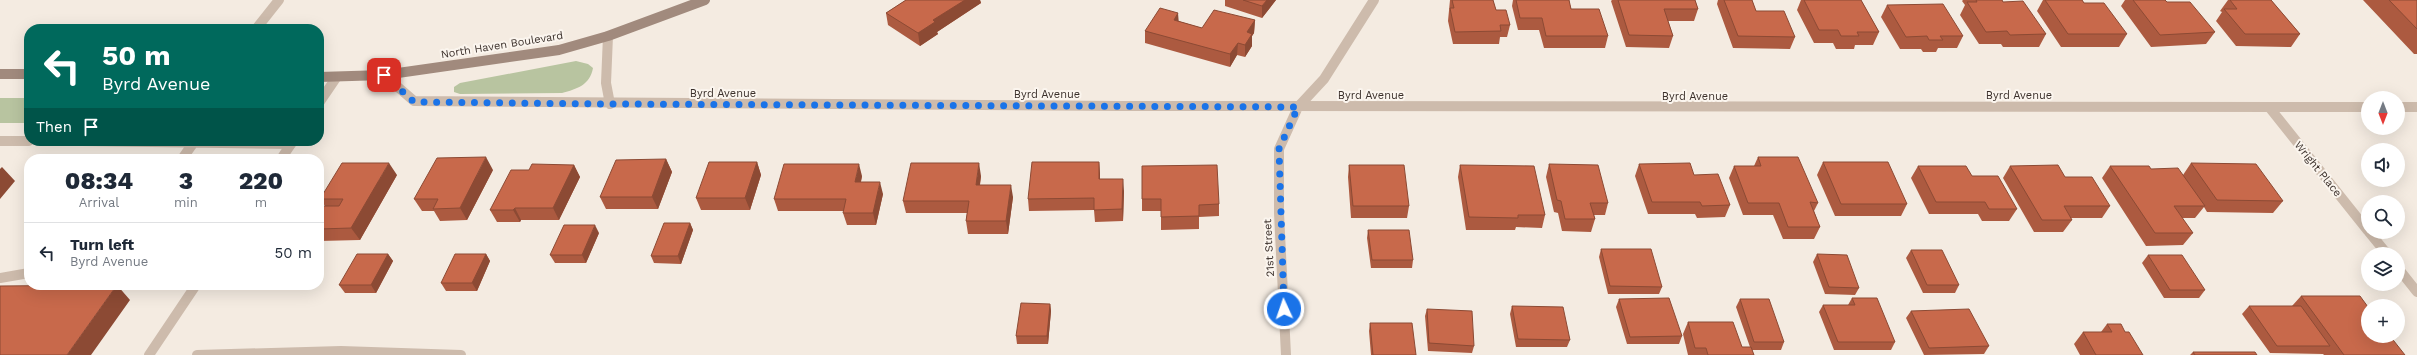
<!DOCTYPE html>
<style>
:root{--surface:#fff;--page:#f2f2f3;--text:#1f2937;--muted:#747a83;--line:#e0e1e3}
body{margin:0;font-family:"Work Sans",sans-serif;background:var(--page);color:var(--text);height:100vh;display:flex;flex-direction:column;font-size:15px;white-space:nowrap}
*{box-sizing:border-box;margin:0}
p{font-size:13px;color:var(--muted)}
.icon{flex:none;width:22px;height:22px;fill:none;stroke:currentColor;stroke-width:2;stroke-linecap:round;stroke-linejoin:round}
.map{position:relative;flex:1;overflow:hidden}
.panel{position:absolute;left:24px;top:154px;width:300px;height:136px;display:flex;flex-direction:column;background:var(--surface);border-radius:16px;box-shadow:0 4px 16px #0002}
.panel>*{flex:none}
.hud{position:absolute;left:24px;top:24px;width:300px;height:122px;border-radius:16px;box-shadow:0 4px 16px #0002;background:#00695c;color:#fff;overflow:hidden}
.needle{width:26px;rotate:180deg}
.fabs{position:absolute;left:2361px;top:91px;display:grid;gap:8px}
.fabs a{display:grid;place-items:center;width:44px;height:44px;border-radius:50%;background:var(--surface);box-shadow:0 4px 16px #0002;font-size:20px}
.pin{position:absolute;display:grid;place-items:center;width:34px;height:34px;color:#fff;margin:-17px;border-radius:8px;box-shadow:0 2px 6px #0006}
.me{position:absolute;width:44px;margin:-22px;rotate:357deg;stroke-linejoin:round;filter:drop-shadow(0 0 3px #0008)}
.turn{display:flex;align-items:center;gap:14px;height:84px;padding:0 12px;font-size:18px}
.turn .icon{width:52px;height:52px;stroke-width:2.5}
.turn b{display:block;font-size:28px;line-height:34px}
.then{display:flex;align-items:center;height:38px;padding:0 12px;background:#0003;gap:8px;font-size:15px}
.eta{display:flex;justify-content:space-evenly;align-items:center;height:68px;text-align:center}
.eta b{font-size:24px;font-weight:800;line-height:28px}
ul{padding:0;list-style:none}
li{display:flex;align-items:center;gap:12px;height:60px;padding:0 12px;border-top:1px solid var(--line)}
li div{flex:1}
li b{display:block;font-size:15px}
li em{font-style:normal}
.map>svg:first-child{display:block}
.green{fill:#b8c4a0}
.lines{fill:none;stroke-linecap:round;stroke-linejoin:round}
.lane{stroke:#cdbbac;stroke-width:10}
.street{stroke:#cdbbac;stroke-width:10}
.secondary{stroke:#a18a7d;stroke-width:10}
.wall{fill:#ac5a40}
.shaded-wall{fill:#8c4a34}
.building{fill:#c8694b;stroke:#8c4a34}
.route{stroke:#1a73e8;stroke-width:7;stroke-dasharray:0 12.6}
.labels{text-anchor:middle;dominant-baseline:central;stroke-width:4;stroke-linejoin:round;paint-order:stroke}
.street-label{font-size:11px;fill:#3b302b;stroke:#fbf5ee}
</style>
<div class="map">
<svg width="2417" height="355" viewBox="0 0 2417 355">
<rect width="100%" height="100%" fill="#f4ebe1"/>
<path class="green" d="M 576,61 L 588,64 L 593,68 C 590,85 577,89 562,93 L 460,94 L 454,92 L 454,87 L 460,83 Z
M 0,98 L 29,98 L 29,123 L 0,123 Z"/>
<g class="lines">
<path class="lane" d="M 0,141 L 29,141
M 82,141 L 291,144
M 182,159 L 194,142
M 0,278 L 29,273
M 197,355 L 341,351 L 461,355"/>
<path class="street" d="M 256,29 L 279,0
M 608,36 L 606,83 L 610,104
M 384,75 L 414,101 L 1120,106 L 2368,107
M 319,103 L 336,78
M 2269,107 L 2368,231
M 2398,107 L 2417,107
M 281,159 L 293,141
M 2369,232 L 2387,254
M 2398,268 L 2417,292
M 149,355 L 196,285
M 1286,355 L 1279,213 L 1279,149 L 1298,107 L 1324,79 L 1374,0"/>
<path class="secondary" d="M 0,74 L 29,74
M 319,77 L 384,75 L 559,50 L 608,36 L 705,0"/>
</g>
<path class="wall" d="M 906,0 L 980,0 L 981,3 L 937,32 L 938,34 L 920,46 L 888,25 L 886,13 Z
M 1225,0 L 1276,0 L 1262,18 L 1225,6 Z
M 1450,0 L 1493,0 L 1496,10 L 1510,25 L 1507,37 L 1500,37 L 1499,44 L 1453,44 L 1448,21 Z
M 1513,0 L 1569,0 L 1571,9 L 1608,36 L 1605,48 L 1544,48 L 1539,30 L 1518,30 L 1512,6 Z
M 1612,0 L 1695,0 L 1698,9 L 1694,21 L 1668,21 L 1673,36 L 1669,48 L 1626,47 L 1611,1 Z
M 1718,0 L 1752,0 L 1756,11 L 1795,37 L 1790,49 L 1733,48 L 1717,4 Z
M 1801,0 L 1861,0 L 1879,32 L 1873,45 L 1855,45 L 1854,49 L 1836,49 L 1833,43 L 1814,43 L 1797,10 Z
M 1963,0 L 2002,0 L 2003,2 L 2046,34 L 2039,47 L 2003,47 L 2001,44 L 1979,44 L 1960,15 L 1965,5 L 1962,1 Z
M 2043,0 L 2082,0 L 2084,3 L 2127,34 L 2119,47 L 2061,47 L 2037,11 Z
M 2125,0 L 2165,0 L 2167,2 L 2215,32 L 2206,44 L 2151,47 L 2121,6 Z
M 2228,0 L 2271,0 L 2300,34 L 2291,47 L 2236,46 L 2216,21 L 2222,12 L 2220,11 Z
M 2363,0 L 2417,0 L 2417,54 L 2414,54 Z
M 1887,5 L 1963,36 L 1957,48 L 1938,48 L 1936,52 L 1923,52 L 1921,49 L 1900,49 L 1881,17 Z
M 1178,13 L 1178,21 L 1202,28 L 1255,20 L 1254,33 L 1252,36 L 1252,46 L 1245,57 L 1237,55 L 1230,67 L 1145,43 L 1145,31 Z
M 1758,157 L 1818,203 L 1814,211 L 1820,227 L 1814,239 L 1783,239 L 1773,215 L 1743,215 L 1729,178 L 1734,166 L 1754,166 Z
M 666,159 L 672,172 L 658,209 L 606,209 L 600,197 Z
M 757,162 L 761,175 L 750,210 L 701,210 L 696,198 Z
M 1099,162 L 1100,179 L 1124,191 L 1123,221 L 1095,222 L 1094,210 L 1029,211 L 1028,199 Z
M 1823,162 L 1907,204 L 1901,216 L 1835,216 L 1817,175 Z
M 2191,163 L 2283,201 L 2273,213 L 2207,212 L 2204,207 L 2195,218 L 2182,218 L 2193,233 L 2183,245 L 2146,246 L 2102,178 L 2110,166 L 2151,169 L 2183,175 Z
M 1549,164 L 1608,203 L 1605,215 L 1594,215 L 1595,219 L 1591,232 L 1562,231 L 1558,213 L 1554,212 L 1546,177 Z
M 1639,164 L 1694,175 L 1730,205 L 1725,217 L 1697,218 L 1695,214 L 1648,214 L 1635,176 Z
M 574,165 L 580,177 L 559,220 L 521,220 L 520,222 L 497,222 L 490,210 L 529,170 Z
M 1349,165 L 1409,206 L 1407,218 L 1351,218 L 1348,177 Z
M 1460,165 L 1545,215 L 1542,228 L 1516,227 L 1515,230 L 1466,230 L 1458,177 Z
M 1142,166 L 1219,204 L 1219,216 L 1199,217 L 1199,229 L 1161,230 L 1161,211 L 1142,211 Z
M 1918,166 L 2017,209 L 2009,221 L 1982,221 L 1978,214 L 1929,214 L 1911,178 Z
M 2010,166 L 2065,177 L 2110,206 L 2102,218 L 2071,218 L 2072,220 L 2063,232 L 2034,232 L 2003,178 Z
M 493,170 L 467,220 L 440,221 L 434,211 L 422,211 L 414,199 Z
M 397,175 L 360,240 L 319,241 L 319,213 L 325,206 L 320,199 Z
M 862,176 L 861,182 L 883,194 L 876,225 L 847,225 L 843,213 L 844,211 L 778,211 L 774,199 Z
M 981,176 L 980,185 L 1013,197 L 1008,234 L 968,234 L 966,221 L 967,213 L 906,213 L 903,201 Z
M 690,223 L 693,230 L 681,264 L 654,263 L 651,256 Z
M 1368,230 L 1413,260 L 1412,268 L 1371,268 L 1367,238 Z
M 599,233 L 586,263 L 555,263 L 550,255 Z
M 1601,249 L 1662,287 L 1659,294 L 1608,294 L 1599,257 Z
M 1911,250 L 1959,285 L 1955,293 L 1923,293 L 1906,258 Z
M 388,254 L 393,261 L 376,293 L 345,293 L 339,285 Z
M 486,254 L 490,261 L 477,291 L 446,291 L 441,283 Z
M 1817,254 L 1859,288 L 1855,295 L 1825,294 L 1813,262 Z
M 2148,255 L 2205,290 L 2199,298 L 2164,298 L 2142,263 Z
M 2301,296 L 2405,355 L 2324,355 L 2323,354 L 2270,353 L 2242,314 L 2249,306 L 2292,306 Z
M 1852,298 L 1895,342 L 1891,350 L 1834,350 L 1819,312 L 1823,305 L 1848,305 Z
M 1619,299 L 1682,336 L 1679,344 L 1627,344 L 1616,307 Z
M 1740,299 L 1784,342 L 1781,350 L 1752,350 L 1754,355 L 1688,355 L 1683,334 L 1688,322 L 1742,347 L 1750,347 L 1736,307 Z
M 1050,304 L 1051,311 L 1048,344 L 1017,344 L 1016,336 Z
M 1512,306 L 1570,340 L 1567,347 L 1516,347 L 1510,314 Z
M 1427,309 L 1474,346 L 1472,353 L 1428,351 L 1425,316 Z
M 1911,311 L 1989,346 L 1984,354 L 1924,355 L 1906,318 Z
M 1370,323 L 1416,355 L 1371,355 L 1369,331 Z
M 2107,324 L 2125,332 L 2143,355 L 2080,355 L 2074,344 L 2083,332 L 2101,332 Z
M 2193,352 L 2257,355 L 2190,355 Z"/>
<path class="shaded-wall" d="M 965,0 L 980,0 L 981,3 L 937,32 L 938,34 L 920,46 L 918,33 L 933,20 Z
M 1267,0 L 1276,0 L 1262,18 L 1262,6 Z
M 1178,13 L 1179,25 L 1174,20 Z
M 1255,20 L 1254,33 L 1252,36 L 1252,46 L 1245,57 L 1245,45 L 1247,32 Z
M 1238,43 L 1237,55 L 1230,67 L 1230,54 Z
M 486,157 L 493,170 L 467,220 L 460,208 Z
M 666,159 L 672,172 L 658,209 L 652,197 Z
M 757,162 L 761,175 L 750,210 L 745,198 Z
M 1099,162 L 1100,174 L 1100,192 L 1099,179 Z
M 389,163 L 397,175 L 360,240 L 351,228 Z
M 979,163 L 981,176 L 978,197 L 976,185 Z
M 859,164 L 862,176 L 858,194 L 855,182 Z
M 574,165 L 580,177 L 559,220 L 553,208 Z
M 2,167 L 15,181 L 0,199 L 0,169 Z
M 1123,179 L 1124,191 L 1123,221 L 1122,209 Z
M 880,182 L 883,194 L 876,225 L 873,213 Z
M 1011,185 L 1013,197 L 1008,234 L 1006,221 Z
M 515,208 L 521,220 L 520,222 L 513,210 Z
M 690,223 L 693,230 L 681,264 L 678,256 Z
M 595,225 L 599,233 L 586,263 L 582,255 Z
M 388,254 L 393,261 L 376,293 L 371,285 Z
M 486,254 L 490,261 L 477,291 L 472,283 Z
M 117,285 L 130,300 L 91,355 L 67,355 Z
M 1050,304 L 1051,311 L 1048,344 L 1047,336 Z"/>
<path class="building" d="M 906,0 L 965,0 L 933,20 L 935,22 L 918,33 L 886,13 Z
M 1243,0 L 1267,0 L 1262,6 Z
M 1452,0 L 1493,0 L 1496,10 L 1506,10 L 1510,25 L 1500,25 L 1501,31 L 1455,32 L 1450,8 L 1454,8 Z
M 1516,0 L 1569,0 L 1571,9 L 1599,9 L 1608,36 L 1546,36 L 1542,18 L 1520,18 Z
M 1618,0 L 1695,0 L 1698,9 L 1664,9 L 1673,36 L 1629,35 Z
M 1724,0 L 1752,0 L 1756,11 L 1784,11 L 1795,37 L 1738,36 Z
M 1804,0 L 1861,0 L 1879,32 L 1857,32 L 1859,36 L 1841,36 L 1838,30 L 1819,30 Z
M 1976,0 L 2002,0 L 2003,2 L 2023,1 L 2046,34 L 2010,35 L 2007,31 L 1986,32 L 1967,2 L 1977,2 Z
M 2045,0 L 2082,0 L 2084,3 L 2104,3 L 2127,34 L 2068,34 Z
M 2133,0 L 2165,0 L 2167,2 L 2190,2 L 2215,32 L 2160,35 Z
M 2230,0 L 2271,0 L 2300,34 L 2245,34 L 2224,9 L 2237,9 Z
M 2389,0 L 2417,0 L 2417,29 Z
M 1943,4 L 1963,36 L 1940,36 L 1943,40 L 1929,40 L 1927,36 L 1906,37 L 1887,5 Z
M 1160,8 L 1178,13 L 1174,20 L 1202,28 L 1214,10 L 1255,20 L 1247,32 L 1252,34 L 1245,45 L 1238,43 L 1230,54 L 1145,31 Z
M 486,157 L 460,208 L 433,209 L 438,199 L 414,199 L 437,158 Z
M 1758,157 L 1798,157 L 1818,203 L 1810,202 L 1820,227 L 1788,227 L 1779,203 L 1748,203 L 1734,166 L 1761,166 Z
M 666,159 L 652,197 L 600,197 L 616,160 Z
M 709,162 L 757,162 L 745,198 L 696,198 Z
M 1032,162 L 1099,162 L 1099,179 L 1123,179 L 1122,209 L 1094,210 L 1094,198 L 1028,199 Z
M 1823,162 L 1888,162 L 1907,204 L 1841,204 Z
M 342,163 L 389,163 L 351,228 L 319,229 L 319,213 L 323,206 L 339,206 L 343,199 L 320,199 Z
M 911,163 L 979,163 L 976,185 L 1011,185 L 1006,221 L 966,221 L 969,201 L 903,201 Z
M 1690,163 L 1694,175 L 1718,174 L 1730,205 L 1702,206 L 1700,202 L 1652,202 L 1639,164 Z
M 2191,163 L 2256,164 L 2283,201 L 2217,200 Z
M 532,164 L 574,165 L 553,208 L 515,208 L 513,210 L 490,210 L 511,170 L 529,170 Z
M 784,164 L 859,164 L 855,182 L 880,182 L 873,213 L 843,213 L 846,199 L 774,199 Z
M 1549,164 L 1598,165 L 1608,203 L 1590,203 L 1595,219 L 1565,219 L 1561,201 L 1557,200 Z
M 1217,165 L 1219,204 L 1199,205 L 1199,216 L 1161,217 L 1161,199 L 1142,199 L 1142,166 Z
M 1349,165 L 1404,165 L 1409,206 L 1353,206 Z
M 1460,165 L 1534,166 L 1545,215 L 1518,215 L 1518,218 L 1469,217 Z
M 2058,165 L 2065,177 L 2092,177 L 2110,206 L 2064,206 L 2072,220 L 2042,220 L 2010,166 Z
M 1918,166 L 1966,166 L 1972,176 L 1998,176 L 2017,209 L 1989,209 L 1985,202 L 1936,202 Z
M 2110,166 L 2149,166 L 2151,169 L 2178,168 L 2205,206 L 2174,206 L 2193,233 L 2155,233 Z
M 664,223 L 690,223 L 678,256 L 651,256 Z
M 564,225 L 595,225 L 582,255 L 550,255 Z
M 1368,230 L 1409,230 L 1413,260 L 1372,260 Z
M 1601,249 L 1651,249 L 1662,287 L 1610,286 Z
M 1911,250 L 1942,250 L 1959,285 L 1927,285 Z
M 357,254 L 388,254 L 371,285 L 339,285 Z
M 455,254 L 486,254 L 472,283 L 441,283 Z
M 1817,254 L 1847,255 L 1859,288 L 1829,287 Z
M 2148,255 L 2182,255 L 2205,290 L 2170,290 Z
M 117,285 L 67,355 L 0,355 L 0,286 Z
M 2301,296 L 2360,296 L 2368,307 L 2368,336 L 2390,336 L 2405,355 L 2344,355 Z
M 1669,298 L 1682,336 L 1630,337 L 1619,299 Z
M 1852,298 L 1877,298 L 1895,342 L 1838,342 L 1823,305 L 1855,305 Z
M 1740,299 L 1769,299 L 1784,342 L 1754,342 Z
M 1021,303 L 1050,304 L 1047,336 L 1016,336 Z
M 1512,306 L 1563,307 L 1570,340 L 1518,339 Z
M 2249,306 L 2301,306 L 2330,346 L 2277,346 Z
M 1427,309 L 1472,311 L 1474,346 L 1429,343 Z
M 1969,309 L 1989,346 L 1929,348 L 1911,311 Z
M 1688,322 L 1733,322 L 1742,347 L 1751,347 L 1754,355 L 1708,355 L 1706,348 L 1695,348 Z
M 1370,323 L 1412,323 L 1416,355 L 1373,355 Z
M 2107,324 L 2121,324 L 2125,332 L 2129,332 L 2143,355 L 2096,355 L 2083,332 L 2112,332 Z
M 2193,352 L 2255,352 L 2257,355 L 2195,355 Z"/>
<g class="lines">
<path class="route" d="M 384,75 L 414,102 L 610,104 L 1298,107 L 1279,149 L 1284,309"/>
</g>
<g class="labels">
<g class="street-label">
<text transform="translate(502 45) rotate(-9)">North Haven Boulevard</text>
<text x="723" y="93">Byrd Avenue</text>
<text x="1047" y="94">Byrd Avenue</text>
<text x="1371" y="95">Byrd Avenue</text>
<text x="2019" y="95">Byrd Avenue</text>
<text x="1695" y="96">Byrd Avenue</text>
<text transform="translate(2318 169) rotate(51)">Wright Place</text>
<text transform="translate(1269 248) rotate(-93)">21st Street</text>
</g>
</g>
</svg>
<div class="fabs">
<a><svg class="needle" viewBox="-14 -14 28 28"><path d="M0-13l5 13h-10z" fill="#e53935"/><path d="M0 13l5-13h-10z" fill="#747a83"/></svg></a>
<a><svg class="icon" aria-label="sound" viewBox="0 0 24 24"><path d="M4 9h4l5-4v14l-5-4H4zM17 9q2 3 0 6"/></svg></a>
<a><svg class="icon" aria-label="search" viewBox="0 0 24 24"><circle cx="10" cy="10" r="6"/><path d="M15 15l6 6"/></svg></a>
<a><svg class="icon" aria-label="layers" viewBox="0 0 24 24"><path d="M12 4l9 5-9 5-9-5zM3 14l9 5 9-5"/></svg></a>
<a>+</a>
</div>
<div class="pin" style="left:384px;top:75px;background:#d93025"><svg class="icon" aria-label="arrive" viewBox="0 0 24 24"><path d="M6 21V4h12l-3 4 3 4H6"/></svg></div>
<svg class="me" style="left:1284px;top:309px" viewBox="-20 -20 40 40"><circle r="17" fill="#1a73e8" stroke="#fff" stroke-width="3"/><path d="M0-11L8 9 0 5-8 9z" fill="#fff"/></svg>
<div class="hud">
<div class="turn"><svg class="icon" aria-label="left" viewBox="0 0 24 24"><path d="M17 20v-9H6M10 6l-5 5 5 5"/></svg><div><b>50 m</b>Byrd Avenue</div></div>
<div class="then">Then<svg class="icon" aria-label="arrive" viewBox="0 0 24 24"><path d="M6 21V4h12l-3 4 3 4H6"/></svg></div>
</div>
<section class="panel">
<div class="eta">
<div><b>08:34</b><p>Arrival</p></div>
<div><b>3</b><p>min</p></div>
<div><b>220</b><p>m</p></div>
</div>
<ul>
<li><svg class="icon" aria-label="left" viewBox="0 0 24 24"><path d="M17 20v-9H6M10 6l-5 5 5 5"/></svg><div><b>Turn left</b><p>Byrd Avenue</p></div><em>50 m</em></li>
</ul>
</section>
</div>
